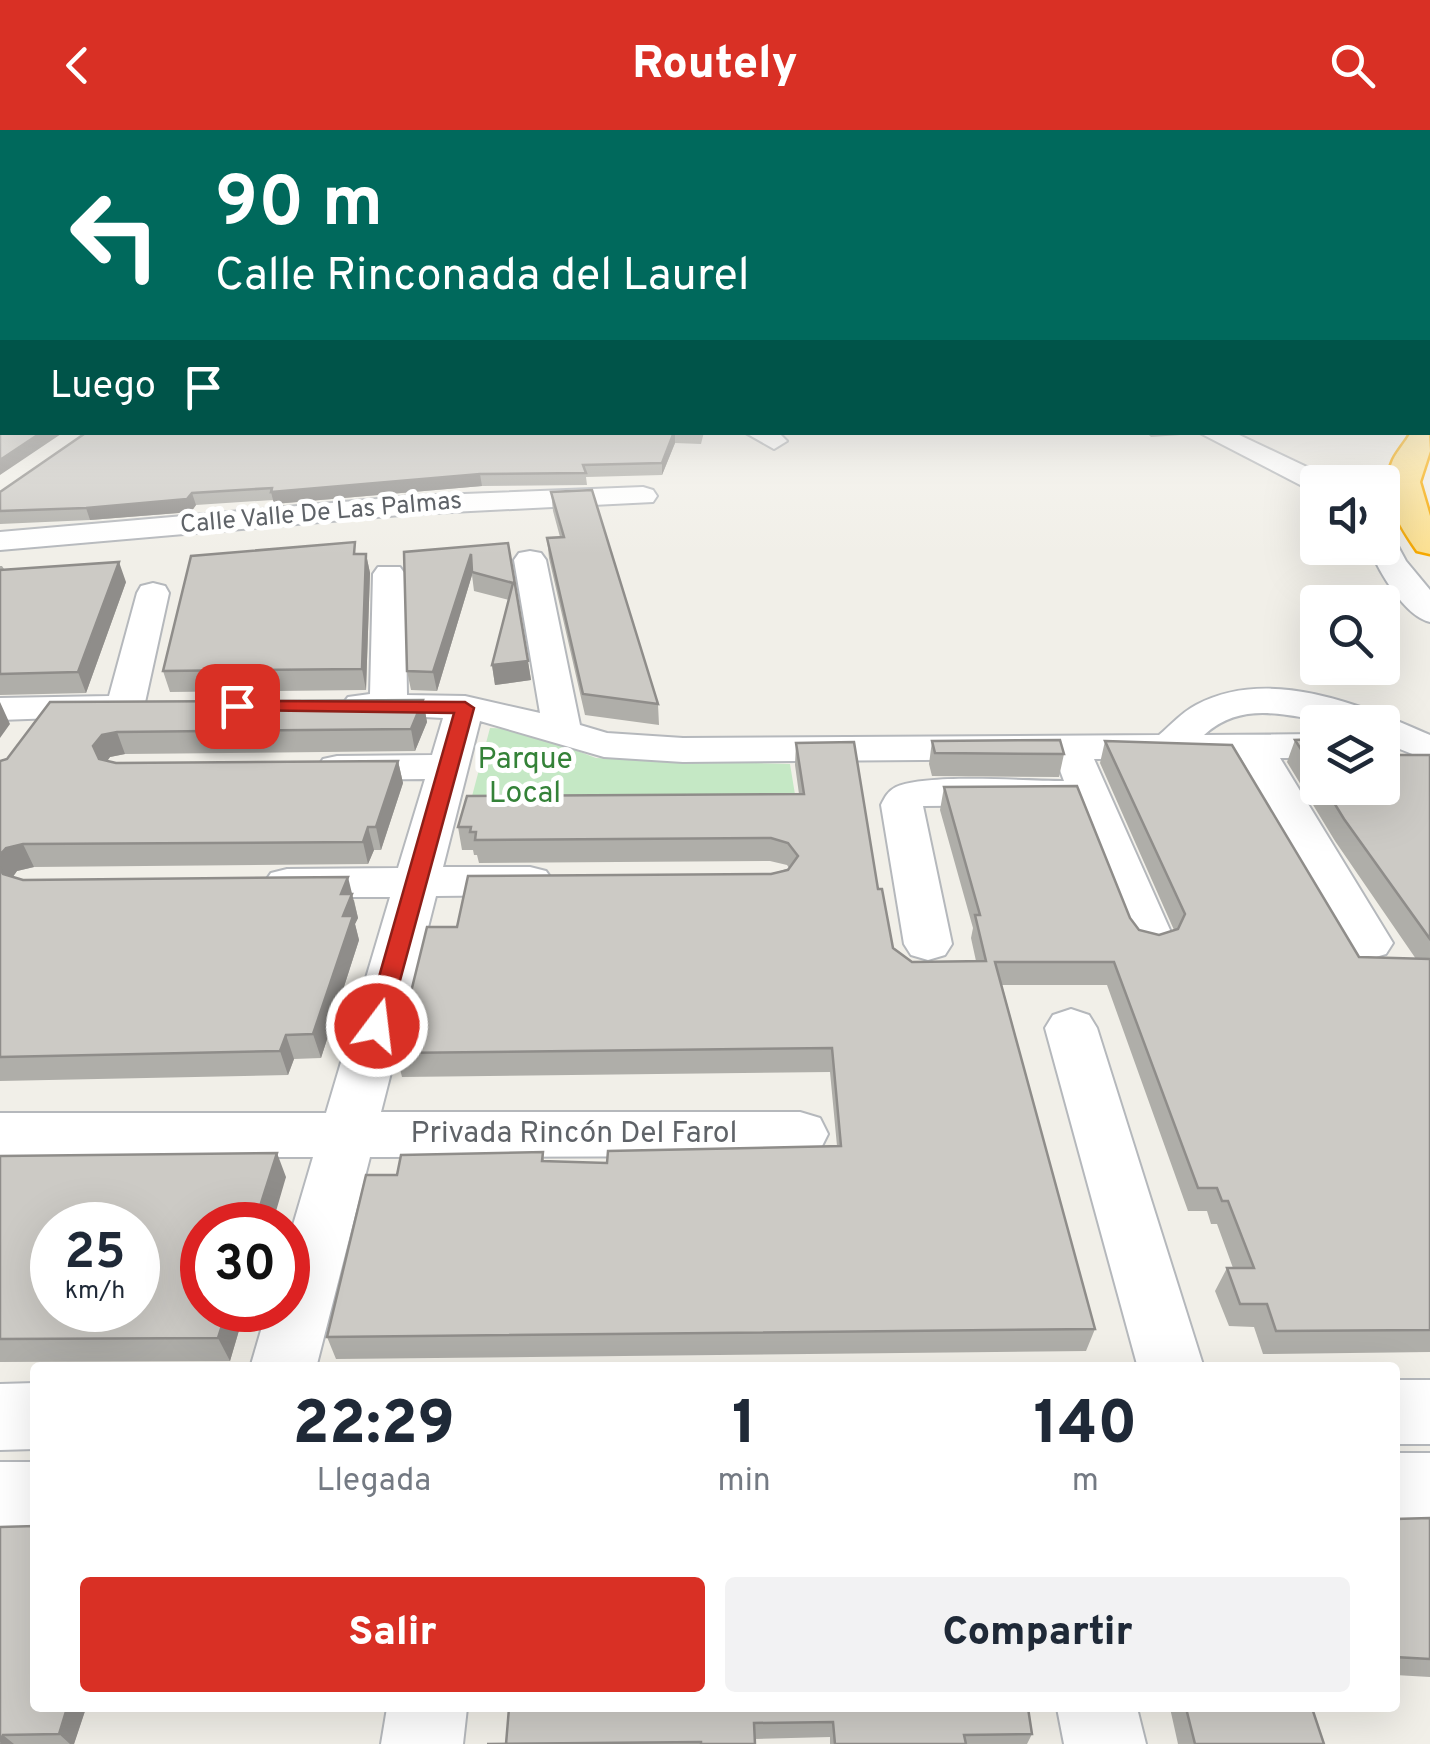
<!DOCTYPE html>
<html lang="es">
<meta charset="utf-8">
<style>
:root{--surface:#fff;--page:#f2f2f3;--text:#1f2937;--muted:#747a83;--accent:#d93025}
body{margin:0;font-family:Overpass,sans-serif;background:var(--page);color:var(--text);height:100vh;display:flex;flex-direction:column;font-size:38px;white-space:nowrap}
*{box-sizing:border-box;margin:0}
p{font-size:32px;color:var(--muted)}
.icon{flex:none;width:55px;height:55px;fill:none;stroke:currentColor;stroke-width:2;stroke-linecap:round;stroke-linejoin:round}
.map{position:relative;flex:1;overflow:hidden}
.sheet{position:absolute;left:30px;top:1232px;width:1370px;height:350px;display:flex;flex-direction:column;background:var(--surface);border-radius:10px;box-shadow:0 10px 40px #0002}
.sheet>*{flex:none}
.hud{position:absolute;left:0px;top:0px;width:1430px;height:305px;box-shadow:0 10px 40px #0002;background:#00695c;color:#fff;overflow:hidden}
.buttons{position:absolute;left:1300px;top:335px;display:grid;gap:20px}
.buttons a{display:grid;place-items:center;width:100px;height:100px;border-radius:10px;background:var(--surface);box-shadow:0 10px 40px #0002;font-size:50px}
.speed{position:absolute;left:30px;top:1072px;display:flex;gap:20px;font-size:50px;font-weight:700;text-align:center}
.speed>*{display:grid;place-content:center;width:130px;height:130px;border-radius:50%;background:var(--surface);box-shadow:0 10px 40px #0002;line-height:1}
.speed small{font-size:25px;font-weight:400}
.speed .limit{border:15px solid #d22;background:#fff;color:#111}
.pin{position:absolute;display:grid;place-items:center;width:85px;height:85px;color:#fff;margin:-42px;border-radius:20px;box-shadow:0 5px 15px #0006}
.me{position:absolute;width:110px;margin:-55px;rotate:15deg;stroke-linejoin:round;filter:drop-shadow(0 0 8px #0008)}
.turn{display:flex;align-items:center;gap:35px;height:210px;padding:0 50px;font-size:45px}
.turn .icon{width:130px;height:130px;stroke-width:2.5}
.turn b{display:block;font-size:70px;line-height:85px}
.then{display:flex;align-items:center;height:95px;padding:0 50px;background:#0003;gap:20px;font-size:38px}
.eta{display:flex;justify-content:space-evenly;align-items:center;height:170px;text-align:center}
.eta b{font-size:60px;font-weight:800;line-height:70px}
.action{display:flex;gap:20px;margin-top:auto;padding:20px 50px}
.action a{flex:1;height:115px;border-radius:10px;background:var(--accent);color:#fff;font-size:40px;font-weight:800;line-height:115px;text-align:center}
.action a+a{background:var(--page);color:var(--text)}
header{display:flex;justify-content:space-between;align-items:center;height:130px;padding:0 50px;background:var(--accent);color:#fff;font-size:45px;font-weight:800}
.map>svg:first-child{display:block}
.green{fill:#c5e8c5}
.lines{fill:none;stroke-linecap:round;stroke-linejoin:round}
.minor-casing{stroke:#b5b8bc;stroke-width:4}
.highway-casing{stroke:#f9ab00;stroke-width:5}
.minor{fill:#fff;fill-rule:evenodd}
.highway{fill:#fde293;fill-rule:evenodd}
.wall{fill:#afaea9}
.shaded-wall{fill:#8f8d8a}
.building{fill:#cccac5;stroke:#8f8d8a;stroke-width:2.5;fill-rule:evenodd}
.route{fill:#d93025;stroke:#8d1f18;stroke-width:2.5}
.labels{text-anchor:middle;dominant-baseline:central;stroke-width:10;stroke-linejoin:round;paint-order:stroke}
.far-street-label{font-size:25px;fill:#5f6368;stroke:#fff}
.park-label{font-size:30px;fill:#348238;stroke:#fff}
.street-label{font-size:30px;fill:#5f6368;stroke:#fff}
</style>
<header><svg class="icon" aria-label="back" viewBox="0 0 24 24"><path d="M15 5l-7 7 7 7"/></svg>Routely<svg class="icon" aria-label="search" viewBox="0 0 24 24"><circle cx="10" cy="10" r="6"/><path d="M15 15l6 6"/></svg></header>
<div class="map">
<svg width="1430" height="1614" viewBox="0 0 1430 1614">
<rect width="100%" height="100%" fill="#f1efe8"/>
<path class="green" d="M 490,598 L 520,599 L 596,628 L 790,634 L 799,689 L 471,670 Z"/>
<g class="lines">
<defs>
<path id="minor" d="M 744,302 L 778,302 L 787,311 L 774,319 Z
M 1198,302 L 1233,302 L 1328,347 L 1332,352 L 1318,352 L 1318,361 L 1308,359 Z
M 643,357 L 653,360 L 657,366 L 653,372 L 412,384 L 0,420 L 0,402 L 412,366 Z
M 1382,404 L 1393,407 L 1406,431 L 1430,460 L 1430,492 C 1404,486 1379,441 1369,418 L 1382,418 Z
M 530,421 L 541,423 L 546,430 L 580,595 L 607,603 L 683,608 L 1159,605 C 1171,595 1182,582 1196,575 C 1269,536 1362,575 1430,605 L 1430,631 L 1382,612 L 1382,592 C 1367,592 1350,594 1334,592 C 1287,587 1244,569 1204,605 L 1318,604 L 1318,628 L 1280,628 L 1393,813 L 1386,824 L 1369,829 L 1352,824 L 1241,628 L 1094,629 L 1174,809 L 1167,820 L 1150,825 L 1133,820 L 1126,809 L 1074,675 L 923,676 L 952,814 L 945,825 L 928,830 L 911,825 L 904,814 L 881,675 C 885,667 888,661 896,657 C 927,643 1025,651 1064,651 L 1058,635 L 1062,629 L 683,632 L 604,627 L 480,591 L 443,737 L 530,737 L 546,741 L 553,751 L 546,761 L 530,765 L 436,766 L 381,982 L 800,982 L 820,988 L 828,1004 L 820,1020 L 800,1026 L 370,1027 L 316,1238 L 250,1238 L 267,1180 L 288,1180 L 288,1112 L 313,1027 L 0,1027 L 0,983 L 326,983 L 390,767 L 287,767 L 271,763 L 264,753 L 271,743 L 287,739 L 398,738 L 425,649 L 337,650 L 323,647 L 317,638 L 323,629 L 337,626 L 432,625 L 443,588 L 348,583 L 342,575 L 348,567 L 370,564 L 373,444 L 378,437 L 400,437 L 405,444 L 407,565 L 465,566 L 540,583 L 514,430 L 519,423 Z
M 153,453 L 165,456 L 169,463 L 144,577 L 138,585 L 0,590 L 0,568 L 109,566 L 137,463 L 141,456 Z
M 1071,879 L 1089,885 L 1097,898 L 1204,1238 L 1138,1238 L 1045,898 L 1053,885 Z
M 1395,1250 L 1430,1250 L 1430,1314 L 1395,1314 Z
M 35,1253 L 35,1319 L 0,1320 L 0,1254 Z
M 1395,1323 L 1430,1323 L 1430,1395 L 1395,1395 Z
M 0,1332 L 35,1332 L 35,1404 L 0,1404 Z
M 387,1578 L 467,1578 L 463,1614 L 381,1614 Z
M 1057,1578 L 1137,1578 L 1146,1614 L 1064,1614 Z"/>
<path id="highway" d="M 1428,293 L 1430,321 L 1420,352 L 1430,386 L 1430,424 L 1417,421 C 1399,395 1378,363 1393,330 C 1398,320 1406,312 1411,302 L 1428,302 Z"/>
</defs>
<use href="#minor" class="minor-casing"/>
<use href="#highway" class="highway-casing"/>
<use href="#minor" class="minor"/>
<use href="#highway" class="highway"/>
</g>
<path class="wall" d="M 87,302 L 704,302 L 701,314 L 675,313 L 662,345 L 586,347 L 587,355 L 482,356 L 274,374 L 273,370 L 196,375 L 191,382 L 90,390 L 0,394 L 0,362 Z
M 1146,302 L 1196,302 L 1195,304 L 1151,307 Z
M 551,362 L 658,574 L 659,595 L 585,585 L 549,428 L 547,408 L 560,407 L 553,381 Z
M 508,413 L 531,550 L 495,555 L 492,535 L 509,470 L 474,461 L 472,445 L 437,561 L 411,560 L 407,541 L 404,422 Z
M 357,424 L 366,424 L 370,443 L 366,560 L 170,562 L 163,541 Z
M 0,436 L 2,436 L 4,439 L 126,452 L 86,563 L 0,565 Z
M 423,570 L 427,592 L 415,621 L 125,624 L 110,627 L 107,631 L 116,633 L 398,631 L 403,653 L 381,720 L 374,720 L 368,734 L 34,737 L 17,741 L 13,747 L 23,750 L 354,770 L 358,788 L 355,794 L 359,810 L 321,928 L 294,929 L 288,945 L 0,951 L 0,631 L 7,629 L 50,572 Z
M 1318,609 L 1318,658 L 1382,658 L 1430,625 L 1430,1222 L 1263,1224 L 1254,1197 L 1229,1196 L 1215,1161 L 1227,1138 L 1233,1138 L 1217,1094 L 1211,1094 L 1207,1081 L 1188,1081 L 1107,855 L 1002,855 L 1095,1199 L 1086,1221 L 336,1229 L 327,1207 L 397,1045 L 543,1022 L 544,1031 L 607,1033 L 837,1016 L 830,942 L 402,947 L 396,923 L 457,797 L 771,744 L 789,738 L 787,735 L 770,731 L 479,733 L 477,725 L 474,725 L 473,720 L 462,720 L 458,697 L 799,664 L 795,635 L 796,613 L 878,759 L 893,818 L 912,832 L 976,831 L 971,808 L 973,798 L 940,680 L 944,657 L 1130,788 L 1139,800 L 1159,805 L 1174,800 L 1100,633 L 1105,611 L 1359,827 L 1416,829 L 1335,711 L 1287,632 L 1295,610 Z
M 932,611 L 1064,624 L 1059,647 L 932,646 L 929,634 Z
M 0,1026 L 286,1047 L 202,1180 L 245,1180 L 230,1231 L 0,1232 Z
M 1430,1388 L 1430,1547 L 1395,1545 L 1395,1389 Z
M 0,1397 L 35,1578 L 86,1578 L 74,1614 L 0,1614 Z
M 509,1578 L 1028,1578 L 1032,1604 L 1027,1614 L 830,1614 L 830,1607 L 755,1609 L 755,1614 L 487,1614 L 506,1614 Z
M 1170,1578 L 1312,1578 L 1324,1614 L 1178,1614 Z"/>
<path class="shaded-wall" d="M 42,302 L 64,302 L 0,345 L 0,330 Z
M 675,302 L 675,313 L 662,345 L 662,333 Z
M 480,344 L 482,356 L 274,374 L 271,362 Z
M 192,363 L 196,375 L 191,382 L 90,390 L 86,378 Z
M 366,424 L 370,443 L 366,560 L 362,539 Z
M 471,424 L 472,445 L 437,561 L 433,542 Z
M 119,432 L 126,452 L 86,563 L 78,542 Z
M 528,531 L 531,550 L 495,555 L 492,535 Z
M 423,570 L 427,592 L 415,621 L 411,599 Z
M 0,572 L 10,594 L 0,608 Z
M 117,602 L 125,624 L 110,627 L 102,638 L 93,616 L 102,605 Z
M 398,631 L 403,653 L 381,720 L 376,697 Z
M 368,697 L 374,720 L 368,734 L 363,712 Z
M 23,714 L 34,737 L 17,741 L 8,753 L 0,737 L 0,725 L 6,718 Z
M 348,747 L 358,788 L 355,794 L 359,810 L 321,928 L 313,904 L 343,786 L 341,764 Z
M 286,905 L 294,929 L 288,945 L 280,921 Z
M 277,1023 L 286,1047 L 272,1095 L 254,1095 Z
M 227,1180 L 245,1180 L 230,1231 L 218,1208 Z
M 67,1578 L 86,1578 L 74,1614 L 70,1614 L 59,1604 Z
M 3,1605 L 14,1614 L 0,1614 Z"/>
<path class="building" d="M 0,199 L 2,199 L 2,302 L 42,302 L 0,330 L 0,238 L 2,237 L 2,223 L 0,223 Z
M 87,302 L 674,302 L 662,333 L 583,335 L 586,343 L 480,344 L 271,362 L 272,358 L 192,363 L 187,369 L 86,378 L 0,381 L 0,362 Z
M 592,360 L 658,574 L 583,564 L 547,408 L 564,407 L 551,362 Z
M 355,412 L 354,424 L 366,424 L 362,539 L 163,541 L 191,426 Z
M 508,413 L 528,531 L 492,535 L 513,453 L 472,442 L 471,424 L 433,542 L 407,541 L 404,422 Z
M 119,432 L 78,542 L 0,544 L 0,440 Z
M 423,570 L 411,599 L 117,602 L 102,605 L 93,616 L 99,629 L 116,633 L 398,631 L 376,697 L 368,697 L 363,712 L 23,714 L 6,718 L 0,725 L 0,631 L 7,629 L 50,572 Z
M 1318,609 L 1318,646 L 1295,610 Z
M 1060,610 L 1064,624 L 935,623 L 932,611 Z
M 1105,611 L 1232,615 L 1359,827 L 1430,829 L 1430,1200 L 1276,1201 L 1267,1174 L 1240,1174 L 1227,1138 L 1254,1138 L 1228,1071 L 1222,1071 L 1217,1058 L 1198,1058 L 1114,832 L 995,832 L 1095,1199 L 327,1207 L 366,1045 L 397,1045 L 401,1025 L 543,1022 L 542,1031 L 607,1033 L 608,1021 L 841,1016 L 832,918 L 396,923 L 427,797 L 457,797 L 468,746 L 771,744 L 788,740 L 798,726 L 788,713 L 771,708 L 475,710 L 476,702 L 470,702 L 471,697 L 458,697 L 467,666 L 804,664 L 796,613 L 854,612 L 878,759 L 882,759 L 893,818 L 912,832 L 986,831 L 975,785 L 980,785 L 944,657 L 1077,656 L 1130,788 L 1139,800 L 1159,805 L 1178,799 L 1185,784 Z
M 1382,625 L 1430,625 L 1430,809 L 1344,689 L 1325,658 L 1382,658 Z
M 0,737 L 3,744 L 23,750 L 348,747 L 341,764 L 352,764 L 343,786 L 353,786 L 313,904 L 286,905 L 280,921 L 0,927 Z
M 277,1023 L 254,1095 L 202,1095 L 202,1180 L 227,1180 L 218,1208 L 0,1209 L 0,1026 ZM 52,1095 L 138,1095 L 138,1180 L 52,1180 Z
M 1430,1388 L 1430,1529 L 1395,1527 L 1395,1389 Z
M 35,1396 L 35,1578 L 67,1578 L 59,1604 L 3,1605 L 0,1612 L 0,1397 Z
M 509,1578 L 1028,1578 L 1032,1604 L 964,1605 L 966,1614 L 835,1614 L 833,1592 L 754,1593 L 755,1614 L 701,1614 L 701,1612 L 487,1614 L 506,1614 Z
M 1186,1578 L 1312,1578 L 1324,1614 L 1195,1614 Z"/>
<linearGradient id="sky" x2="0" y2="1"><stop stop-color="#8fc3f1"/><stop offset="0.47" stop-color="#f9f8f5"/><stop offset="1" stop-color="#f9f8f5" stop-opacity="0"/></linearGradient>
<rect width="1430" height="424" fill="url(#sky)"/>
<path class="route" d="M 237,571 L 465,572 L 474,578 L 386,902 L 369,902 L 365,896 L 454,583 L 231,580 L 231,572 Z"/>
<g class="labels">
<g class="far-street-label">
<text transform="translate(321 384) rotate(-5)">Calle Valle De Las Palmas</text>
</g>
<g class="park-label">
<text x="525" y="630">Parque<tspan x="525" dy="34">Local</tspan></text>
</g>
<g class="street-label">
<text x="574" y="1004">Privada Rincón Del Farol</text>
</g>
</g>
</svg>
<div class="buttons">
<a><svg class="icon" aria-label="sound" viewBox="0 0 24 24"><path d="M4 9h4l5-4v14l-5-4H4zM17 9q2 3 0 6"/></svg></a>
<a><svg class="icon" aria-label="search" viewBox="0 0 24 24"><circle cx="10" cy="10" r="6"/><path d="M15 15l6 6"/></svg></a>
<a><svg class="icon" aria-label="layers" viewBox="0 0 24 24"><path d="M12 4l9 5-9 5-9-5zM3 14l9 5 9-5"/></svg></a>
</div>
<div class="speed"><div>25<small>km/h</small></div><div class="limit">30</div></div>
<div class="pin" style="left:237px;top:576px;background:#d93025"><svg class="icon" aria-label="arrive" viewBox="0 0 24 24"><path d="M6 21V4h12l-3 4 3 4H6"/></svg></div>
<svg class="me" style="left:377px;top:896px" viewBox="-20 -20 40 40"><circle r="17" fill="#d93025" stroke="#fff" stroke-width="3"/><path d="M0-11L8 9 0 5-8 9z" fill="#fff"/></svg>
<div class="hud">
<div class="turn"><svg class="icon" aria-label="left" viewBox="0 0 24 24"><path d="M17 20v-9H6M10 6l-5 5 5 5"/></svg><div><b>90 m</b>Calle Rinconada del Laurel</div></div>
<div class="then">Luego<svg class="icon" aria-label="arrive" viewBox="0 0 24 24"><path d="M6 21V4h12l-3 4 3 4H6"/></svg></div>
</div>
<section class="sheet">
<div class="eta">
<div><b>22:29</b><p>Llegada</p></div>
<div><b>1</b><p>min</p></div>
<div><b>140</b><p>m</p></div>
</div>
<div class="action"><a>Salir</a><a>Compartir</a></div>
</section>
</div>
